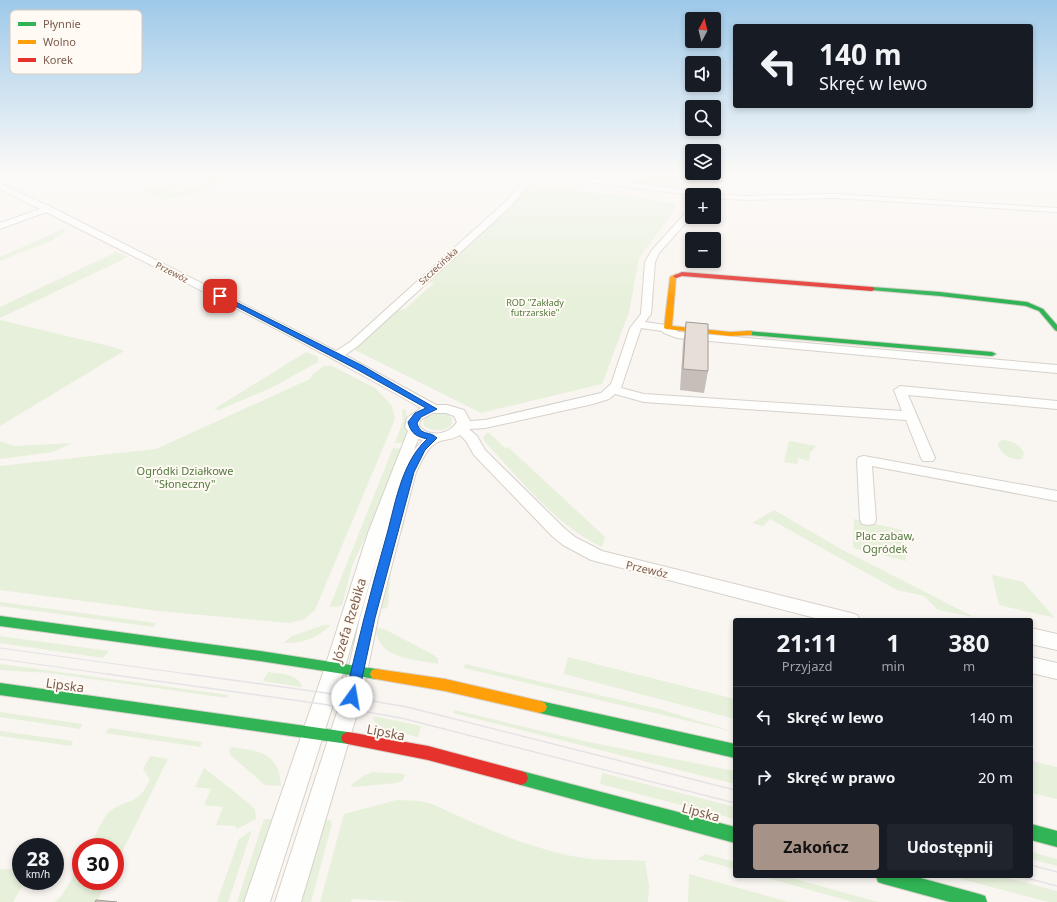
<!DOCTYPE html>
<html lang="pl">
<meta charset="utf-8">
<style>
:root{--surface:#171b24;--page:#20242c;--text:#f1f3f6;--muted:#9ea1a6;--line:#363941;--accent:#a69286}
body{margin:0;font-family:"Noto Sans",sans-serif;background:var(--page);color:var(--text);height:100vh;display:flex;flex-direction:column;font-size:15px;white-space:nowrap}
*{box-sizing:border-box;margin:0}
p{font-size:13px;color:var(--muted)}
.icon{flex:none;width:22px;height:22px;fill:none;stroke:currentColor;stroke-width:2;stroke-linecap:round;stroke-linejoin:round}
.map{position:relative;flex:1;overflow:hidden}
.side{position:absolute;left:733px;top:618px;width:300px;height:260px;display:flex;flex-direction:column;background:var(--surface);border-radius:4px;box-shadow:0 2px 6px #0003}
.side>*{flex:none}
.banner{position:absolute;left:733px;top:24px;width:300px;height:84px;border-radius:4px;box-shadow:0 2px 6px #0003;background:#171b24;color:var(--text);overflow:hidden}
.needle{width:26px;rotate:7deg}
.buttons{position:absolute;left:685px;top:12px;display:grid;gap:8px}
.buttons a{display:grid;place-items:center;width:36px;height:36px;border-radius:4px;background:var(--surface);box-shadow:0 2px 6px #0003;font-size:20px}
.speed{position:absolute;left:12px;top:838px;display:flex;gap:8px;font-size:20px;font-weight:700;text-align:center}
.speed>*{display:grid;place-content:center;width:52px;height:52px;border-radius:50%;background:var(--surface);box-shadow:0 2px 6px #0003;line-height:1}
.speed small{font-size:10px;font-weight:400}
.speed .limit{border:6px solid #d22;background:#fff;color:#111}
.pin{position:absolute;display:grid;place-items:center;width:34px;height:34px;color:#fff;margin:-17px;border-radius:8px;box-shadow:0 2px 6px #0006}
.me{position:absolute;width:44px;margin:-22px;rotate:13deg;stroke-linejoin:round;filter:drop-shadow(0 0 3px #0008)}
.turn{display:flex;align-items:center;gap:14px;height:84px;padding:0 20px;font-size:18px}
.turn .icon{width:52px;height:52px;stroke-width:2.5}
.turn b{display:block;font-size:28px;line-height:34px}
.eta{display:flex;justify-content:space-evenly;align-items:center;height:68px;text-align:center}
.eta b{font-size:24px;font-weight:700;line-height:28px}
.action{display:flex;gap:8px;margin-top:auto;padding:8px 20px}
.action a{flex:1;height:46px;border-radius:4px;background:var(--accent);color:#111;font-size:16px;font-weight:700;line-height:46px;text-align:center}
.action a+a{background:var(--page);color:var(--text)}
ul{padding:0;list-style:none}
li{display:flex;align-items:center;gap:12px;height:60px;padding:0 20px;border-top:1px solid var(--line)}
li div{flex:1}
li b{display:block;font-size:15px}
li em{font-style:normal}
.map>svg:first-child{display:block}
.green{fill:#e7f0db}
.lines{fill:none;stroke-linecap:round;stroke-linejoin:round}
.street-casing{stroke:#d7d1cb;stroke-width:2}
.fast-casing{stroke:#d9d2cb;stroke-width:2}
.slow-casing{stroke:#d9d2cb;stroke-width:2}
.jam-casing{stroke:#d9d2cb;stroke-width:2}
.street{fill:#fefefd;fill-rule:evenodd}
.fast{fill:#30b455;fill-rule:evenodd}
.slow{fill:#ff9f0a;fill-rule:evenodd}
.jam{fill:#e5322d;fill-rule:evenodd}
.tram-far1{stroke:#e6e3e7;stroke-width:1}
.tram{stroke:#e6e3e7;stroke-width:1.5}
.wall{fill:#c6bfb9}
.building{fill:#e6ded7;stroke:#a19b96}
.route{fill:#1a73e8;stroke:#114b97}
.labels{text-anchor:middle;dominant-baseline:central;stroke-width:4;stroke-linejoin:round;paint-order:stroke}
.far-street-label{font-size:9px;fill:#7a5c4d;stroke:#fffaf3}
.far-park-label{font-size:9px;fill:#537a41;stroke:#fffaf3}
.park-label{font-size:11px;fill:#537a41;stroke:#fffaf3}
.street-label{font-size:11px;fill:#7a5c4d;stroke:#fffaf3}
.near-street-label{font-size:13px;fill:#7a5c4d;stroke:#fffaf3}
.key{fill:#fffaf3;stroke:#d7cbc1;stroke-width:1}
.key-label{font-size:11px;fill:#7a5c4d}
</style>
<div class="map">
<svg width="1057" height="902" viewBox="0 0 1057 902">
<rect width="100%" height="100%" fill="#f9f5f0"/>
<path class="green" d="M 148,172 L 158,172 L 138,181 C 155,188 169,172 189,172 C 169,182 152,191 132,179 Z
M 197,172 L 227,175 L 240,172 L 215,184 L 217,186 L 215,186 Z
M 367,172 L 515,172 L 527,175 L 522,180 Z
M 634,172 L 732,172 L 710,193 L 626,184 Z
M 191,174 L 202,177 L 193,176 L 165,190 L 180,192 L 202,182 L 204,181 L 201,179 L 203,178 L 210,184 L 202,188 L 215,187 L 165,200 L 141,190 L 165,186 Z
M 530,185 L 635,197 L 677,204 L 673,212 L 639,258 L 629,312 L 602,384 L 481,413 L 353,349 L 396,310 L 405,309 L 434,283 L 427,281 L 505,211 Z
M 63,229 L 66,232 L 56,237 L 53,240 L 0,261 L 0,257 Z
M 116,252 L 128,257 L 0,318 L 0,307 Z
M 0,320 L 113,347 L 124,351 L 0,426 Z
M 306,352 L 318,357 L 318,362 L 271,388 L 219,410 L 214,409 Z
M 324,366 L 332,366 L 375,388 L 392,406 L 395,419 L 315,610 L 305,619 L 289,623 L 159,611 L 0,590 L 0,466 L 156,449 L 310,379 L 313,374 Z
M 405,409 C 408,412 407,438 405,443 L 395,443 L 403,421 L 402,410 Z
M 438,413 L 447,414 L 452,418 L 452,424 C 445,432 432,432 424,426 L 423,423 L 425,418 Z
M 488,432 L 505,448 L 508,447 L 605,537 L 602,547 C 555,525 520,479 485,442 L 483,437 Z
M 1002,440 C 1011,440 1021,445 1024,453 L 1022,459 C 1012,461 1001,455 998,445 L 999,442 Z
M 0,441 L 14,446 L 72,443 L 53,452 L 0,459 Z
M 789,441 L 816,446 L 810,453 L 809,461 L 798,458 L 797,464 L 784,462 Z
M 393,448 L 402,449 L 383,499 L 352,566 L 342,605 L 336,607 L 330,606 Z
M 774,510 L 839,548 L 974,617 L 938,610 L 924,596 L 897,590 L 770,519 L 763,526 L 752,523 Z
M 403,512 C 408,524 401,533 396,544 C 391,559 389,589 388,606 L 385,609 L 379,607 Z
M 854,519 L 902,530 L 906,561 L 853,548 Z
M 992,575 L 1023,582 L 1055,618 L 999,605 Z
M 0,602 L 156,623 L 153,627 L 0,606 Z
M 324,625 L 331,625 C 317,638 302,644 283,643 L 292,636 Z
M 375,627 L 384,629 L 434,655 L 438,659 L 438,664 C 413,659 377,659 375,627 Z
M 0,636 L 109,651 L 103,658 L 0,643 Z
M 568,657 L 735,699 L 735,719 L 564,674 Z
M 0,663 L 1,664 L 228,695 L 227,698 L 49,673 L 0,670 Z
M 465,664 L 659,709 L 735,732 L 464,668 Z
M 268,672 C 279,674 298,673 302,687 L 263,681 Z
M 454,710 L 584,741 L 735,771 L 735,784 L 453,713 Z
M 0,712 L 82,724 L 80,729 L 0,717 Z
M 373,716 L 421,726 L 418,737 L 386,730 L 374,722 Z
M 109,728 L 202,742 L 200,747 L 105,733 Z
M 0,731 L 73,741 L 71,746 L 0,736 Z
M 231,747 C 260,751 279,752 281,786 L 265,785 L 231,756 L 229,752 Z
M 150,756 L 168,759 L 115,866 L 115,847 L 89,847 C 94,839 103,817 110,811 C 129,797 138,807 150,779 L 143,769 Z
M 1031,761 L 1057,767 L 1057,799 L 1031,793 Z
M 204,768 L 251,805 L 255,810 L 256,819 L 237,829 L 235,826 L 216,825 L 223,807 L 204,805 L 211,789 L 195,787 Z
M 373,772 L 405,774 L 403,780 L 396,783 L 352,787 L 351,785 L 363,776 Z
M 602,773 L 735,807 L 735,819 L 600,784 Z
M 397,800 L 419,801 L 432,804 C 480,826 531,850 584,858 C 604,861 625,859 645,861 L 649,886 L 648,902 L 411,902 L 352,899 L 351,902 L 320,902 L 344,814 Z
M 264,819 L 273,819 L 246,902 L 237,902 Z
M 325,820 L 330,820 L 332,824 L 311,902 L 301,902 Z
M 252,830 L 228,902 L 217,902 L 239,839 Z
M 1031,852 L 1057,859 L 1057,866 L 1031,859 Z
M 705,854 L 735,862 L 735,869 L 698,859 Z
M 81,862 L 81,881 L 107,881 L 97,902 L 55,902 L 63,894 Z
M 0,869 L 21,870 L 21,881 L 25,881 L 13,902 L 0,902 Z
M 689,874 L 789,902 L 688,902 Z
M 760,876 L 784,876 L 878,902 L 853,902 Z
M 950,876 L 1000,876 L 1057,891 L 1057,902 L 1048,902 Z"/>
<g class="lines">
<defs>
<path id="street" d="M 526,172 L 544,172 L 706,192 L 729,172 L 736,172 L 714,194 L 745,196 L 835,194 L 1057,208 L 1057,212 L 835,198 L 745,200 L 714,198 L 714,195 L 692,195 L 539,176 L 534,179 L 511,206 L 358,346 L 345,355 L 436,405 L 447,405 L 464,410 L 470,421 L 485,420 L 601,393 L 611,384 L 630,328 L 641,314 L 645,262 L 652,250 L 689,209 L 692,209 L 692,216 L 659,253 L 655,262 L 651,314 L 645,322 L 672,326 L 673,329 L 679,332 L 1057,365 L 1057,373 L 677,338 L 664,333 L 662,331 L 641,328 L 621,388 L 644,394 L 902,411 L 894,390 L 900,386 L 1057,401 L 1057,409 L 908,395 L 935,458 L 933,461 L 923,461 L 921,458 L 906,420 L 644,402 L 615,394 L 609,399 L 593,404 L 485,428 L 469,429 L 477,436 L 485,450 L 564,528 L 575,537 L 602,551 L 851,613 L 857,615 L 860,620 L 823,620 L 591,560 L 563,545 L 552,536 L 474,455 L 466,441 L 460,435 C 453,440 442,439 436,443 C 426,449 421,463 416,472 L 378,618 L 362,697 L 301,902 L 275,902 L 342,697 L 360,618 L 385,530 L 345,667 L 270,902 L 244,902 L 325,667 L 368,533 L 408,431 L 405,427 L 407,418 L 421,408 C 299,338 172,276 46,212 L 0,229 L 0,223 L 40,209 L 0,189 L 0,184 L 51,207 L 336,351 L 350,342 L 505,202 L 531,174 ZM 433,413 L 446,413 L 454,416 L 457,422 C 449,435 429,438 419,426 L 420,420 ZM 418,439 L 423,440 L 414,450 Z
M 864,456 L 1057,491 L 1057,501 L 872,466 L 876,520 L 874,524 L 868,525 L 862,524 L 860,520 L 857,460 L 859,457 Z
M 1031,628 L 1057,634 L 1057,650 L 1031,644 Z
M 1031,657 L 1057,663 L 1057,679 L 1031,673 Z"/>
<path id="fast" d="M 872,287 L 940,292 L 1027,302 L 1043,309 L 1057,325 L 1057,331 L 1055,330 L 1039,311 L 1026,306 L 940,296 L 870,290 L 869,289 Z
M 746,331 L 992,352 L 996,354 L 992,356 L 749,335 L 746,335 Z
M 0,616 L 260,651 L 376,669 L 380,670 L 382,674 L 380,678 L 376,679 L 260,661 L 0,626 Z
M 0,683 L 348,732 L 353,734 L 355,738 L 353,742 L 348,744 L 0,695 Z
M 540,701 L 735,744 L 735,758 L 540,713 L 535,711 L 533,707 L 535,703 Z
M 521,771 L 735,827 L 735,843 L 521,785 L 516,783 L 514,778 L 516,773 Z
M 1031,824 L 1057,831 L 1057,847 L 1031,840 Z
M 876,876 L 913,876 L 979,894 L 985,896 L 987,902 L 950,902 L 884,884 L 878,882 Z"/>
<path id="slow" d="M 676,274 L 679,276 L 676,278 L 672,326 L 730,332 L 749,331 L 752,331 L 752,335 L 730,336 L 666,329 L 664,328 L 670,277 Z
M 376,669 L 445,679 L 540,701 L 545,703 L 547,707 L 545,711 L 540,713 L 445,691 L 376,679 L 372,678 L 370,674 L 372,670 Z"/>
<path id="jam" d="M 682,272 L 872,287 L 875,289 L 872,291 L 682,276 L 676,278 L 673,276 Z
M 348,732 L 428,746 L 521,771 L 526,773 L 528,778 L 526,783 L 521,785 L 428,760 L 348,744 L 343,742 L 341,738 L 343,734 Z"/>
</defs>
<use href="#street" class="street-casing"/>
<use href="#fast" class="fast-casing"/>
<use href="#slow" class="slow-casing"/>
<use href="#jam" class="jam-casing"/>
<use href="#street" class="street"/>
<use href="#fast" class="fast"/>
<use href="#slow" class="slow"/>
<use href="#jam" class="jam"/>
<path class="tram-far1" d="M 0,648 L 195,675
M 0,659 L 114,675"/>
<path class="tram" d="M 107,674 L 322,704 L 401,718 L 735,803
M 188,674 L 326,693 L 407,707 L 735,790
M 1031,865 L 1057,872
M 1019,876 L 1057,886"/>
</g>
<path class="wall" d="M 686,322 L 708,371 L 704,393 L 680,390 L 683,343 Z"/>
<path class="building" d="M 686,322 L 708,324 L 708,371 L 683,369 Z
M 96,900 L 117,902 L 95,902 Z"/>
<linearGradient id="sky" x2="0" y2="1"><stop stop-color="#9ec9e9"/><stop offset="0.58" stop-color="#fcfaf8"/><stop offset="1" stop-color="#fcfaf8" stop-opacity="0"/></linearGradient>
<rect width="1057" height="299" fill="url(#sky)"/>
<path class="route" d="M 218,295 L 222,295 L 363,366 L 437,409 L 421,417 L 417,423 C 421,437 429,430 437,438 L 425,450 L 414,472 L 375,618 L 358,697 L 357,701 L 352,703 L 347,701 L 345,697 C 357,645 370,593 385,541 C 395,507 400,464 427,439 C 416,436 411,434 408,422 L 415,413 L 426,408 L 358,370 L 218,297 Z"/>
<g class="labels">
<g class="far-street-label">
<text transform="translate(438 266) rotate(-43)">Szczecińska</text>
<text transform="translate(172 272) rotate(27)">Przewóz</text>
</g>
<g class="far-park-label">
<text x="535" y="302">ROD "Zakłady<tspan x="535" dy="10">futrzarskie"</tspan></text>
</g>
<g class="park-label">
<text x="185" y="470">Ogródki Działkowe<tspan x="185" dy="13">"Słoneczny"</tspan></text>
<text x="885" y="535">Plac zabaw,<tspan x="885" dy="13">Ogródek</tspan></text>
</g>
<g class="street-label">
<text transform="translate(647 569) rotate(13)">Przewóz</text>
</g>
<g class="near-street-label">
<text transform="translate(349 620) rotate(-73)">Józefa Rzebika</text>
<text transform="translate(65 685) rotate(8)">Lipska</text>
<text transform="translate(386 732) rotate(11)">Lipska</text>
<text transform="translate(701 812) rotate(15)">Lipska</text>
</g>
</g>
<rect x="10" y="10" width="132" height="64" rx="6" class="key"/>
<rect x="18" y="22" width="18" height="4" fill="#30b455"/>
<rect x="18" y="40" width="18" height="4" fill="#ff9f0a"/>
<rect x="18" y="58" width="18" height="4" fill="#e5322d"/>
<g class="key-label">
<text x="43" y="28">Płynnie</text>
<text x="43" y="46">Wolno</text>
<text x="43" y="64">Korek</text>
</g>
</svg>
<div class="buttons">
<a><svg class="needle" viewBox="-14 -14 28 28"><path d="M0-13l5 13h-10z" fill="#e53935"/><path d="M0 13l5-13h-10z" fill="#9ea1a6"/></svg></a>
<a><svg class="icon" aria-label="sound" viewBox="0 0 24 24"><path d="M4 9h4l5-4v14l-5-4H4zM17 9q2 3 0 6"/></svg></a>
<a><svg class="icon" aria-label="search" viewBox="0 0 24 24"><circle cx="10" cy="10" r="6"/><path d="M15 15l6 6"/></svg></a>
<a><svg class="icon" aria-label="layers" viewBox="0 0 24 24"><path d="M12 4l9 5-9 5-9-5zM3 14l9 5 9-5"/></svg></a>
<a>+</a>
<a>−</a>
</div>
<div class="speed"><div>28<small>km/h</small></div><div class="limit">30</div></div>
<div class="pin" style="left:220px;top:296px;background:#d93025"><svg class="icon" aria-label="arrive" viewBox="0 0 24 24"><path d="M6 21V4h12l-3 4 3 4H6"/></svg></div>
<svg class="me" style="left:352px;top:697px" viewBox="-20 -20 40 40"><circle r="19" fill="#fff"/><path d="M0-13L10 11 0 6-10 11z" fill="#1a73e8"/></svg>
<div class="banner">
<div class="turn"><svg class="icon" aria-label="left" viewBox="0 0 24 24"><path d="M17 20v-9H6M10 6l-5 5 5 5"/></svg><div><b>140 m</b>Skręć w lewo</div></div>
</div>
<section class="side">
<div class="eta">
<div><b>21:11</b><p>Przyjazd</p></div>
<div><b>1</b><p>min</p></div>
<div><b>380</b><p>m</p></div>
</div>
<ul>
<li><svg class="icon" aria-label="left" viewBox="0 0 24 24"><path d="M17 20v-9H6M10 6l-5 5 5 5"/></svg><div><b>Skręć w lewo</b></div><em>140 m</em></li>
<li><svg class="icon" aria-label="right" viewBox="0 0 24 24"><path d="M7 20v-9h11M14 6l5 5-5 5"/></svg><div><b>Skręć w prawo</b></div><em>20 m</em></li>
</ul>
<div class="action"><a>Zakończ</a><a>Udostępnij</a></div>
</section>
</div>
